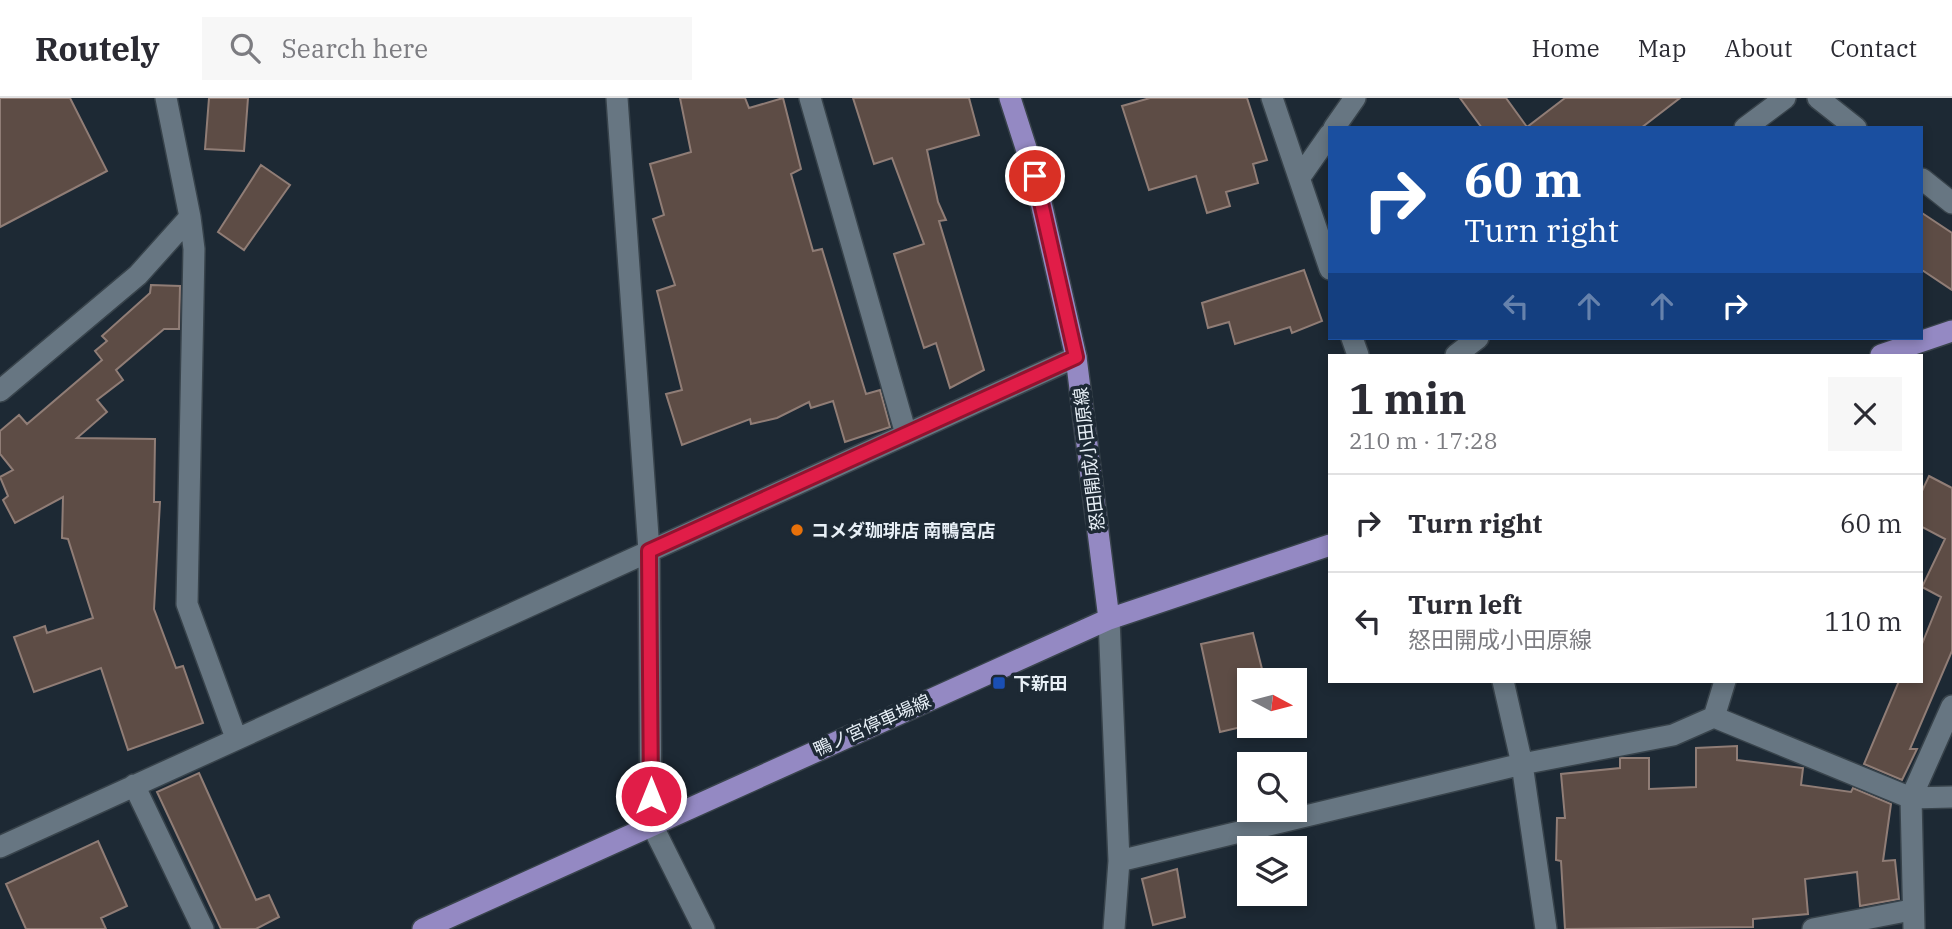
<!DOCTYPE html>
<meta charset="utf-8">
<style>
:root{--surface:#fff;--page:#f7f7f7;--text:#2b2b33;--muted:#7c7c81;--line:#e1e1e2}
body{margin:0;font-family:"IBM Plex Serif","Noto Sans JP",serif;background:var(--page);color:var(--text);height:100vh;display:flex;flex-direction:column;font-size:26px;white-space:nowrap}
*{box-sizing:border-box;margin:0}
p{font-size:23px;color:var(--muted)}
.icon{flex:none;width:38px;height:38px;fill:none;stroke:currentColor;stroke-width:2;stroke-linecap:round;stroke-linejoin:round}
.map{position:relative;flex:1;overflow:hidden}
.details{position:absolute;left:1328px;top:256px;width:595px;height:329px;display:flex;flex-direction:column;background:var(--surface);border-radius:0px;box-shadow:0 4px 10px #0003}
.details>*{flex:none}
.guide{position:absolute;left:1328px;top:28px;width:595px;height:214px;border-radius:0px;box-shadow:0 4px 10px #0003;background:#1a4fa0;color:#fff;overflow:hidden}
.needle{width:46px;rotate:97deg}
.tools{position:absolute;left:1237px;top:570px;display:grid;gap:14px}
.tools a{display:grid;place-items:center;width:70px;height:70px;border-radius:0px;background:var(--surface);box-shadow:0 4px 10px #0003;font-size:35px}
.pin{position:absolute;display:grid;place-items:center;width:60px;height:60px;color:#fff;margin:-30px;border:4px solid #fff;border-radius:50%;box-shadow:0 2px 7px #0007}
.me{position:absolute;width:77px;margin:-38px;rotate:0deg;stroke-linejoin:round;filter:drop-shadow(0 0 5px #0008)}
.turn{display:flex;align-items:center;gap:24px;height:147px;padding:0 21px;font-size:32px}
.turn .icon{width:91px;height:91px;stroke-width:2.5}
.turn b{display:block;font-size:49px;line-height:60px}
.lanes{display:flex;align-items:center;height:66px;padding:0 21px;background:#0003;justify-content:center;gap:35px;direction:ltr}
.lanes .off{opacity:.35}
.round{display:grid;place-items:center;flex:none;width:74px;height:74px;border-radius:0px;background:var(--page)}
.overview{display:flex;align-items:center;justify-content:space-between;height:119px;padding:0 21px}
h1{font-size:42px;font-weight:700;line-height:52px}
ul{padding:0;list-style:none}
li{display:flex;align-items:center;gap:21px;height:98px;padding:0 21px;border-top:2px solid var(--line)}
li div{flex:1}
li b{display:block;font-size:26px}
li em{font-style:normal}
header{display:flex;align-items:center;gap:42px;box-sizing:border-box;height:98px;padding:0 35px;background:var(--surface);border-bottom:2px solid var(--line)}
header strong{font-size:33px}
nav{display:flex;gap:38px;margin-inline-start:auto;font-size:24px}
.search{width:490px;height:63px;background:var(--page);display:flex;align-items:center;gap:18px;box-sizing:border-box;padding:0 24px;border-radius:0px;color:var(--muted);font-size:26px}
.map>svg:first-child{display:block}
.building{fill:#5d4c45;stroke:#907d76;stroke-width:2}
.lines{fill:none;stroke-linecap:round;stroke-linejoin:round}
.minor-casing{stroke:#38434b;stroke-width:24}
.major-casing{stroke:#38434b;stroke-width:24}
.minor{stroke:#677682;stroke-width:21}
.major{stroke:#9489c3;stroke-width:21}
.route-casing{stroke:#92132f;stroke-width:18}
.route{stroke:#e11d48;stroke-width:12}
.food-dot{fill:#e8710a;stroke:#1d2934;stroke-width:2.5}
.transit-dot{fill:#1a4fb4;stroke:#1d2934;stroke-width:2.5}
.labels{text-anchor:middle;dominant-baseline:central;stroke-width:7;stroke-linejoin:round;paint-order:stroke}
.street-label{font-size:18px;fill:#e7eff6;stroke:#1d2934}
.poi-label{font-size:18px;font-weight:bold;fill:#e7eff6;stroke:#1d2934;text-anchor:start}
</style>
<header>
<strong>Routely</strong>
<div class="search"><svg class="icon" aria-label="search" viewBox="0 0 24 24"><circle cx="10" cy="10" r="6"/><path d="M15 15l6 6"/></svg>Search here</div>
<nav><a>Home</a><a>Map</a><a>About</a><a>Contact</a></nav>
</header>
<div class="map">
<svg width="1952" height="831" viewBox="0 0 1952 831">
<rect width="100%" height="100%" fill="#1d2934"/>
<path class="building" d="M 0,0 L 70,0 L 107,73 L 0,129 Z
M 209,0 L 248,0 L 244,53 L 205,51 Z
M 680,0 L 745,0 L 749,10 L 783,0 L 801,71 L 791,76 L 813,153 L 822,151 L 866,296 L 880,292 L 890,329 L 845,344 L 833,303 L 811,310 L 809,304 L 777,320 L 751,326 L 750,321 L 682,347 L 666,296 L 682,292 L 657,193 L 675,187 L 653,121 L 664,117 L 650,66 L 691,54 Z
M 853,0 L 969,0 L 979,37 L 927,52 L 938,104 L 946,122 L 939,123 L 984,272 L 950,290 L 936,245 L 924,250 L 894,156 L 924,146 L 892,60 L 874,66 Z
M 1150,0 L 1247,0 L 1267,62 L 1253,66 L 1258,85 L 1226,94 L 1230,108 L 1207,115 L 1196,78 L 1149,92 L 1122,8 Z
M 1460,0 L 1506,0 L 1527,29 L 1565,0 L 1680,0 L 1641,30 L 1482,30 Z
M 261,67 L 290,87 L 244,152 L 218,134 Z
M 1922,115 L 1952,135 L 1952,192 L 1922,172 Z
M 1304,172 L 1322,223 L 1292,235 L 1290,229 L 1235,246 L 1229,224 L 1208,230 L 1202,205 Z
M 151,187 L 180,188 L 179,231 L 164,231 L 116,272 L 123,282 L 97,302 L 107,314 L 77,340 L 155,341 L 154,404 L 160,404 L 154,511 L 176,570 L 183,568 L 203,625 L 128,652 L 101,570 L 34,594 L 14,539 L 45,528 L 47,535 L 93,520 L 68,441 L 62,440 L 63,399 L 15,425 L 3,402 L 8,398 L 0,379 L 13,372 L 0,356 L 0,333 L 19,317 L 27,326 L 102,262 L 95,253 L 107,243 L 102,238 L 150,195 Z
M 1929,378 L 1952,390 L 1952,553 L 1910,651 L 1917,651 L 1902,682 L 1864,666 L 1899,583 L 1922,583 L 1922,546 L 1941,499 L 1922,489 L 1945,441 L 1922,429 L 1922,393 Z
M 1253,535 L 1265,583 L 1250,583 L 1250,627 L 1220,634 L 1201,546 Z
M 1737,648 L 1737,662 L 1803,670 L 1801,687 L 1851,694 L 1853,690 L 1891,706 L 1883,763 L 1895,762 L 1899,801 L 1860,808 L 1857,774 L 1805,781 L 1808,816 L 1753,821 L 1753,829 L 1565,831 L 1561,763 L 1556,762 L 1557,720 L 1565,720 L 1561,676 L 1620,670 L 1620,660 L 1649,660 L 1649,691 L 1696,689 L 1696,650 Z
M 199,675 L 256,802 L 269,797 L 279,819 L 256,831 L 221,831 L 157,694 Z
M 98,743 L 127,808 L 101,820 L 106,831 L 26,831 L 6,786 Z
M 1177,771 L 1185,819 L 1153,827 L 1142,781 Z"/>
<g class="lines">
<defs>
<path id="minor" d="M 617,0 L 649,453 L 651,725 L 704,831
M 810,0 L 906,336
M 1272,0 L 1330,171
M 1818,0 L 1856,30
M 1334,30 L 1355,0
M 1745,30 L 1785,0
M 1300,79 L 1330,36
M 1922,81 L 1952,105
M 190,119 L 194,151 L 187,506 L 236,640
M 1352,240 L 1358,257
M 1456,257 L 1478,240
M 0,293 L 138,177 L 190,119 L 166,0
M 1109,521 L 1119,763 L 1114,831
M 1503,583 L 1522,666 L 1546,831
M 1714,619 L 1911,700 L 1952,699
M 134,687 L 203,831
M 0,749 L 1076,259
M 1119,763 L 1522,666 L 1673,637 L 1714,619 L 1725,583
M 1813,831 L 1911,812
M 1914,831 L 1911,700 L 1952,608"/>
<path id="major" d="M 1010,0 L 1035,78 L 1076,259 L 1109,521
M 1881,257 L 1952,233
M 423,831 L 1109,521 L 1330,447"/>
</defs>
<use href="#minor" class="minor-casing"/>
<use href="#major" class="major-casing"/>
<use href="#minor" class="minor"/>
<use href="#major" class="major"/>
</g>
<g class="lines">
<defs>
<path id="route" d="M 651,698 L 649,453 L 1076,259 L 1035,78"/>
</defs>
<use href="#route" class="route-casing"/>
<use href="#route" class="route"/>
</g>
<circle class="food-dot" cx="797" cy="432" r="7"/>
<rect class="transit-dot" x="992" y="578" width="14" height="14" rx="3.5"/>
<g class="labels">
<g class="street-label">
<text transform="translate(1089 361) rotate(-97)">怒田開成小田原線</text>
<text transform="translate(872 627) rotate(-24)">鴨ノ宮停車場線</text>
</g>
<g class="poi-label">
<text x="811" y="432">コメダ珈琲店 南鴨宮店</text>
<text x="1013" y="585">下新田</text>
</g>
</g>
</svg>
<div class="tools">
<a><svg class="needle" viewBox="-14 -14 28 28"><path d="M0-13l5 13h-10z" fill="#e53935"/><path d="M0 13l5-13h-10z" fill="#7c7c81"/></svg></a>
<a><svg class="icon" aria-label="search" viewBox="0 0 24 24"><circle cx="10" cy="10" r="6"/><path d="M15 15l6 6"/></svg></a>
<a><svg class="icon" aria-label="layers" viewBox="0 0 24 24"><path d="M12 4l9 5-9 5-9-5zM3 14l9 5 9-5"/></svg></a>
</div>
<div class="pin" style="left:1035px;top:78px;background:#d93025"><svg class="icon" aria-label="arrive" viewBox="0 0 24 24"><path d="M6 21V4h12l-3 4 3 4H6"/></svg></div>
<svg class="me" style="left:651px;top:698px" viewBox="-20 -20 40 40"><circle r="17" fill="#e11d48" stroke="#fff" stroke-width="3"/><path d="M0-11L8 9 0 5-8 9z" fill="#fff"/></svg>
<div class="guide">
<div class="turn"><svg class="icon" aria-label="right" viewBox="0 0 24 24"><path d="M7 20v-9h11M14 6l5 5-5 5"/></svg><div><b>60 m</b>Turn right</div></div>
<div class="lanes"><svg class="icon off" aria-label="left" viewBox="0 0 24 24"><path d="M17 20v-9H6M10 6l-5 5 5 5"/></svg><svg class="icon off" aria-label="ahead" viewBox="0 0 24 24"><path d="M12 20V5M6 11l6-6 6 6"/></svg><svg class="icon off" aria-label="ahead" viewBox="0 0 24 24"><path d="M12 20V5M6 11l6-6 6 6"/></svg><svg class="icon" aria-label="right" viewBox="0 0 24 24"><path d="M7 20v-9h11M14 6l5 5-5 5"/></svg></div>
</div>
<section class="details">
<div class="overview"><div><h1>1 min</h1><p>210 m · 17:28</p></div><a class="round"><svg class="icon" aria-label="close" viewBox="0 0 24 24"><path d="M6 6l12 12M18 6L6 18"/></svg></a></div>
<ul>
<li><svg class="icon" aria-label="right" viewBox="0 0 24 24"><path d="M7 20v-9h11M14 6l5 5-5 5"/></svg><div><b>Turn right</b></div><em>60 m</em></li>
<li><svg class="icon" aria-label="left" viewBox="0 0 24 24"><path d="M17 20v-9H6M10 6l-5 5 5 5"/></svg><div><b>Turn left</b><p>怒田開成小田原線</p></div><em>110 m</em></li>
</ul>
</section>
</div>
